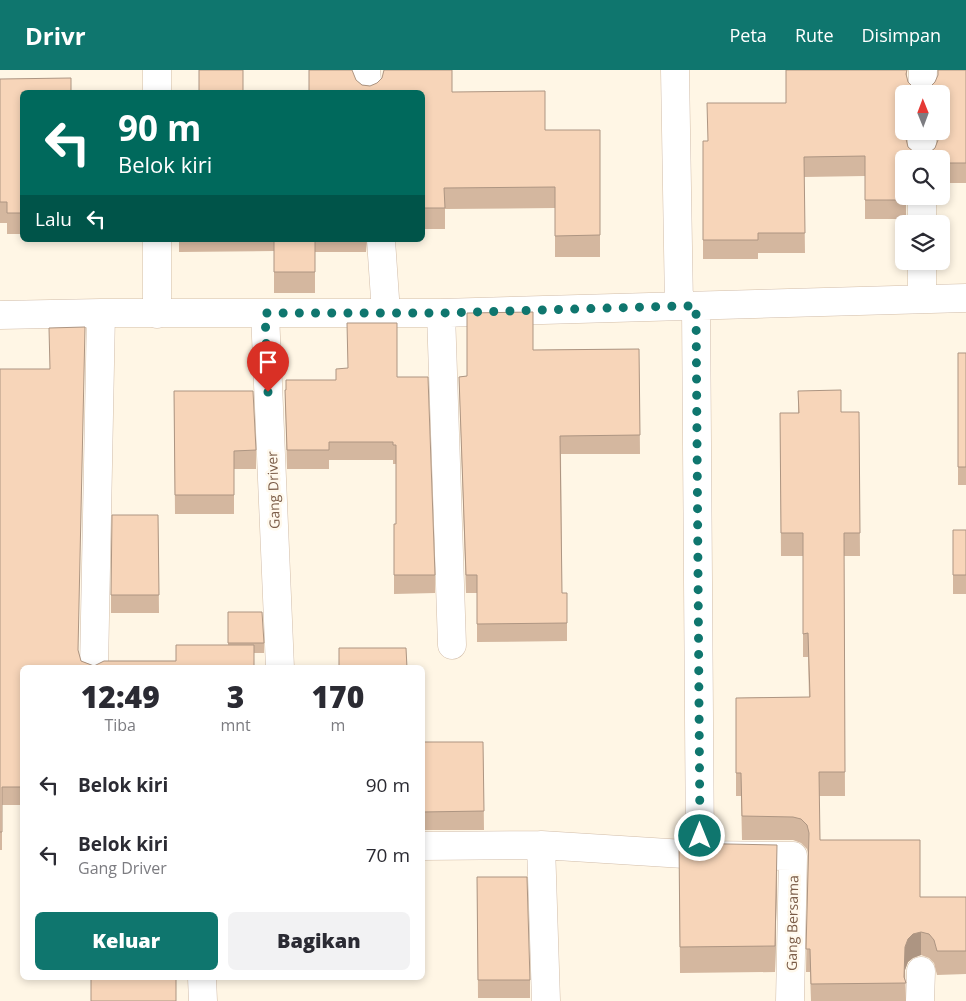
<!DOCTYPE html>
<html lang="id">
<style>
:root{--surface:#fff;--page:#f2f2f3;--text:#2b2b33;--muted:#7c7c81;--accent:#0f766e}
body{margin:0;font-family:"Open Sans",sans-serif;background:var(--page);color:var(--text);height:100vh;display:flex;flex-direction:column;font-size:19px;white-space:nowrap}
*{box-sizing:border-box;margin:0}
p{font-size:16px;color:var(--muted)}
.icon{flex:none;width:28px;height:28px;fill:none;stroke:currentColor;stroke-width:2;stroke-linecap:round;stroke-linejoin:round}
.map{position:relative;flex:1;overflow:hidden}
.details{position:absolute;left:20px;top:595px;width:405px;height:315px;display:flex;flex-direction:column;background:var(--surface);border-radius:8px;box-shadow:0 2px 8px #0003}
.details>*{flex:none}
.top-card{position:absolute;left:20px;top:20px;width:405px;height:152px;border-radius:8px;box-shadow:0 2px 8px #0003;background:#00695c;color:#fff;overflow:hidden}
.needle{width:32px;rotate:359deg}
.tools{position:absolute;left:895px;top:15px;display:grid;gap:10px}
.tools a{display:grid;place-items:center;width:55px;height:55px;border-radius:8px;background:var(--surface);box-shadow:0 2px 8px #0003;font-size:25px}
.pin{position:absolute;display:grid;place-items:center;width:42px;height:42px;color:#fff;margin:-51px -21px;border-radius:50% 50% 50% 0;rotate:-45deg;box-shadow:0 0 5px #0007}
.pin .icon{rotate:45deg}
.me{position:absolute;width:55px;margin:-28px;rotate:0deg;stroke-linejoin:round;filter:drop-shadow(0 0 4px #0008)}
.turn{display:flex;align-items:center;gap:18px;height:105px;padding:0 15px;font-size:22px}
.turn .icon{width:65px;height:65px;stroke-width:2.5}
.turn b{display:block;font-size:35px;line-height:42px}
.then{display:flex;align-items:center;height:48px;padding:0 15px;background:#0003;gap:10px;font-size:19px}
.eta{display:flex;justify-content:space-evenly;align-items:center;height:85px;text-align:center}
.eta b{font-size:30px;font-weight:800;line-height:35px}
.action{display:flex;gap:10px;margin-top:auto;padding:10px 15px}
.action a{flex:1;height:58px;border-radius:8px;background:var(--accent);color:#fff;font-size:20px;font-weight:800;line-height:58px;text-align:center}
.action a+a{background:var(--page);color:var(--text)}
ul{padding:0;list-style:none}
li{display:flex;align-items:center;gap:15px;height:70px;padding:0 15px}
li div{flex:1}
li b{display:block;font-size:19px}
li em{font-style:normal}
header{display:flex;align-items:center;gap:30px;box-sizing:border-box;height:70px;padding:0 25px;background:var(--accent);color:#fff}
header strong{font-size:24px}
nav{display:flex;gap:28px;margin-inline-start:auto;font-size:18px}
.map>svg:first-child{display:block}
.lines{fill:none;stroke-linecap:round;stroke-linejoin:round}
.minor-casing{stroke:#d2bda9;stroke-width:29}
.minor{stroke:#fff;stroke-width:28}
.wall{fill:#d4b79f;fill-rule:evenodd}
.shaded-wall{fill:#ad9582}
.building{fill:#f7d5b9;stroke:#ad9582;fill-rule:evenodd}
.route{stroke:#0f766e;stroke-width:9;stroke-dasharray:0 16.2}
.labels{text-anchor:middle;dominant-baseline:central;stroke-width:5;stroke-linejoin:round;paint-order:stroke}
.street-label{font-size:14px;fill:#7b5c47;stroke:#fff9ed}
</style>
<header>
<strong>Drivr</strong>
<nav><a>Peta</a><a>Rute</a><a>Disimpan</a></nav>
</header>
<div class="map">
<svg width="966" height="931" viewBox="0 0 966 931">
<rect width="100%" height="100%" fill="#fff6e5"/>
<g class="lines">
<defs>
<path id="minor" d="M 157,0 L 157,22
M 366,0 L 368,22
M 675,0 L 679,236
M 922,24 L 923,0
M 922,89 L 922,61
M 922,154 L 922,126
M 157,170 L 157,244
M 381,170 L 386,243
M 922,229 L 922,191
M 696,237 L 700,785
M 265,243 L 280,598
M 441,243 L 452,575
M 0,245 L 101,243 L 441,243 L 966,228
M 94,598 L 101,243
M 541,775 L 546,931
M 422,776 L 541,775 L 700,785 L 793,786 L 790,931
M 202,908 L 203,931
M 920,931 L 921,901"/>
</defs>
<use href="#minor" class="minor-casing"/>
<use href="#minor" class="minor"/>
</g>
<path class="wall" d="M 786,0 L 907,0 L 907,7 L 908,12 L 914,18 L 921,20 L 929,18 L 966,0 L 966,113 L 941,113 L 941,89 L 904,89 L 906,126 L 906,149 L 865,149 L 865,106 L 804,107 L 805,183 L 758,183 L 758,189 L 703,189 L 703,71 L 708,71 L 786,33 ZM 904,24 L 941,24 L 938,70 L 935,78 L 929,83 L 922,85 L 915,83 L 908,77 L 906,70 Z
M 0,9 L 22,22 L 22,164 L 7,164 L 7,153 L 0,153 Z
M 356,10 L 362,15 L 370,16 L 452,22 L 545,60 L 600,60 L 600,187 L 555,187 L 555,138 L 445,139 L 445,159 L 422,159 L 422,22 L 309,22 Z
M 179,170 L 367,170 L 366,182 L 315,182 L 315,223 L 274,223 L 274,181 L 179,182 Z
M 639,279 L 640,384 L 561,384 L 562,523 L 567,523 L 567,571 L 477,572 L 477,523 L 466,523 L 459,307 L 467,306 L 533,280 Z
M 958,283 L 966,283 L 966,415 L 958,415 Z
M 0,299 L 81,591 L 94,596 L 176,591 L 228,575 L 228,542 L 264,573 L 264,583 L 254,583 L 254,598 L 22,598 L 22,735 L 2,735 L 2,780 L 0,780 Z
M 397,307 L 435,505 L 435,523 L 394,524 L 394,454 L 396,454 L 396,394 L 393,394 L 393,390 L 329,390 L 329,399 L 287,399 L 285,320 L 336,310 Z
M 174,321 L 256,380 L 256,399 L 234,399 L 234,444 L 175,444 Z
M 798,321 L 841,342 L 859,342 L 860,486 L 844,486 L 845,726 L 819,726 L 820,770 L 920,827 L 966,827 L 966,904 L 937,905 L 934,893 L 929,888 L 921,885 L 913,888 L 908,892 L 905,900 L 906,931 L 811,931 L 810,902 L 806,902 L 808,784 L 807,779 L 801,773 L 793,770 L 742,770 L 741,726 L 736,726 L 736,628 L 809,627 L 808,587 L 803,587 L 803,486 L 781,486 L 780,343 L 798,343 Z
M 158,445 L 159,543 L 111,543 L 111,525 Z
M 953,460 L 966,460 L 966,524 L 953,524 Z
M 422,672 L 483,672 L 484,760 L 422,760 Z
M 679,773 L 777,801 L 775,902 L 680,903 Z
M 477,807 L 530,910 L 530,928 L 478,928 Z"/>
<path class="shaded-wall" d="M 777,775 L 777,801 L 775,902 L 775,876 Z
M 921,862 L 921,885 L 913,888 L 908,892 L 905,900 L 904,913 L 905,877 L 908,869 L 913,864 Z"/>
<path class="building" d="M 199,0 L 243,0 L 243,22 L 199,22 Z
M 309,0 L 352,0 L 356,10 L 362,15 L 370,16 L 377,13 L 382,8 L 384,0 L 452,0 L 452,22 L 545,21 L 545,60 L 600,60 L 600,165 L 555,166 L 555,117 L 444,118 L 445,138 L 422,138 L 422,22 L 309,22 Z
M 786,0 L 907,0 L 906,4 L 908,12 L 914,18 L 921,20 L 929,18 L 935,12 L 938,5 L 938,0 L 966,0 L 966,93 L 941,93 L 941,89 L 904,89 L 904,126 L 906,126 L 906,130 L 865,130 L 865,86 L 804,87 L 805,163 L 758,163 L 758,170 L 703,170 L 703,71 L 708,71 L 707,33 L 786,33 ZM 904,24 L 941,24 L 941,61 L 938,61 L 938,70 L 935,78 L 929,83 L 922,85 L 915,83 L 908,77 L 906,69 L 906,61 L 904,61 Z
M 71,8 L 71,22 L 22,22 L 22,143 L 7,143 L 7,132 L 0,132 L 0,9 Z
M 274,170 L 315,170 L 315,202 L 274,202 Z
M 533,242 L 533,280 L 639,279 L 640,365 L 560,366 L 562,523 L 567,523 L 567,553 L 477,554 L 477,505 L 466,505 L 459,307 L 467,306 L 467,243 Z
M 347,253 L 397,253 L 397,307 L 428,307 L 435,505 L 394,505 L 394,454 L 396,454 L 396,375 L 393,375 L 393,372 L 329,372 L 329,380 L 287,380 L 285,320 L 286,320 L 286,310 L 336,310 L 336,299 L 348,298 Z
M 85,257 L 78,580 L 81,591 L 94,596 L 104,591 L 176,591 L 176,575 L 254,575 L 254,598 L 22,598 L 22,717 L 2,717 L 2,762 L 0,762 L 0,299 L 50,299 L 49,258 Z
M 958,283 L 966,283 L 966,397 L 958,397 Z
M 841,320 L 841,342 L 859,342 L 860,463 L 844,463 L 845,702 L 819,702 L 820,770 L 920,770 L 920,827 L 966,827 L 966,881 L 937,881 L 934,870 L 929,864 L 921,862 L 913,864 L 908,869 L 905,877 L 904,907 L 906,913 L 811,914 L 810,879 L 806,879 L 809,763 L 807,755 L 801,749 L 793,747 L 742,746 L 741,703 L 736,703 L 736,628 L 810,627 L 808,563 L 803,564 L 803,463 L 781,463 L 780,343 L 799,343 L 798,321 Z
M 174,321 L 253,321 L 256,380 L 234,381 L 234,425 L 175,425 Z
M 112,445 L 158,445 L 159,525 L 111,525 Z
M 953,460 L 966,460 L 966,505 L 953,505 Z
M 228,542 L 262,542 L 264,573 L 228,573 Z
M 339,578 L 406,578 L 407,598 L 339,598 Z
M 422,672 L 483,672 L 484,741 L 422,742 Z
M 679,773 L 777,775 L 775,876 L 680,877 Z
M 477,807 L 527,807 L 530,910 L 478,910 Z
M 91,908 L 176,908 L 176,931 L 91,931 Z"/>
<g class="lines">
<path class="route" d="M 268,322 L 265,243 L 441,243 L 679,236 L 696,236 L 700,766"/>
</g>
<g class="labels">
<g class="street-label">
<text transform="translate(273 420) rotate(-92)">Gang Driver</text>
<text transform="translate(792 853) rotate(-89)">Gang Bersama</text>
</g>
</g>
</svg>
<div class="tools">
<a><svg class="needle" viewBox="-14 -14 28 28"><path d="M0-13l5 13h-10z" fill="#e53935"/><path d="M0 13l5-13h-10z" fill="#7c7c81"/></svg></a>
<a><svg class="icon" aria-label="search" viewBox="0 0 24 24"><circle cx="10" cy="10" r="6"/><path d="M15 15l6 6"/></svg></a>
<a><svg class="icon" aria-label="layers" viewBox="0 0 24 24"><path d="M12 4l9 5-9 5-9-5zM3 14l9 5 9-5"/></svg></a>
</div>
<div class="pin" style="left:268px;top:322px;background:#d93025"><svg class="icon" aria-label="arrive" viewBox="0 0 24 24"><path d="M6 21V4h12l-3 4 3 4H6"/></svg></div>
<svg class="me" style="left:700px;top:766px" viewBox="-20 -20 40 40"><circle r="17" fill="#0f766e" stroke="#fff" stroke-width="3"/><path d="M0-11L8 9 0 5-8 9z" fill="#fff"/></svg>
<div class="top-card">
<div class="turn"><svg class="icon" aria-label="left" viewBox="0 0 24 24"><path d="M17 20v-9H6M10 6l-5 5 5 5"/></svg><div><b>90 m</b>Belok kiri</div></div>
<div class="then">Lalu<svg class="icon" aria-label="left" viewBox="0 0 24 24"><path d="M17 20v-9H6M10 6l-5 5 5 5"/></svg></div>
</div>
<section class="details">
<div class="eta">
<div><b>12:49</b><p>Tiba</p></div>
<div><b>3</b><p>mnt</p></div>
<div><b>170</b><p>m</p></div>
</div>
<ul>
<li><svg class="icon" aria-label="left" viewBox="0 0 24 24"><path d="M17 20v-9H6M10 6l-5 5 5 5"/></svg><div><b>Belok kiri</b></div><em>90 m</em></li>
<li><svg class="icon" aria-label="left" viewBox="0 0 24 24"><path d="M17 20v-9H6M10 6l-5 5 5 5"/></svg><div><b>Belok kiri</b><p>Gang Driver</p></div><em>70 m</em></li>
</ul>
<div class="action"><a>Keluar</a><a>Bagikan</a></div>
</section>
</div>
